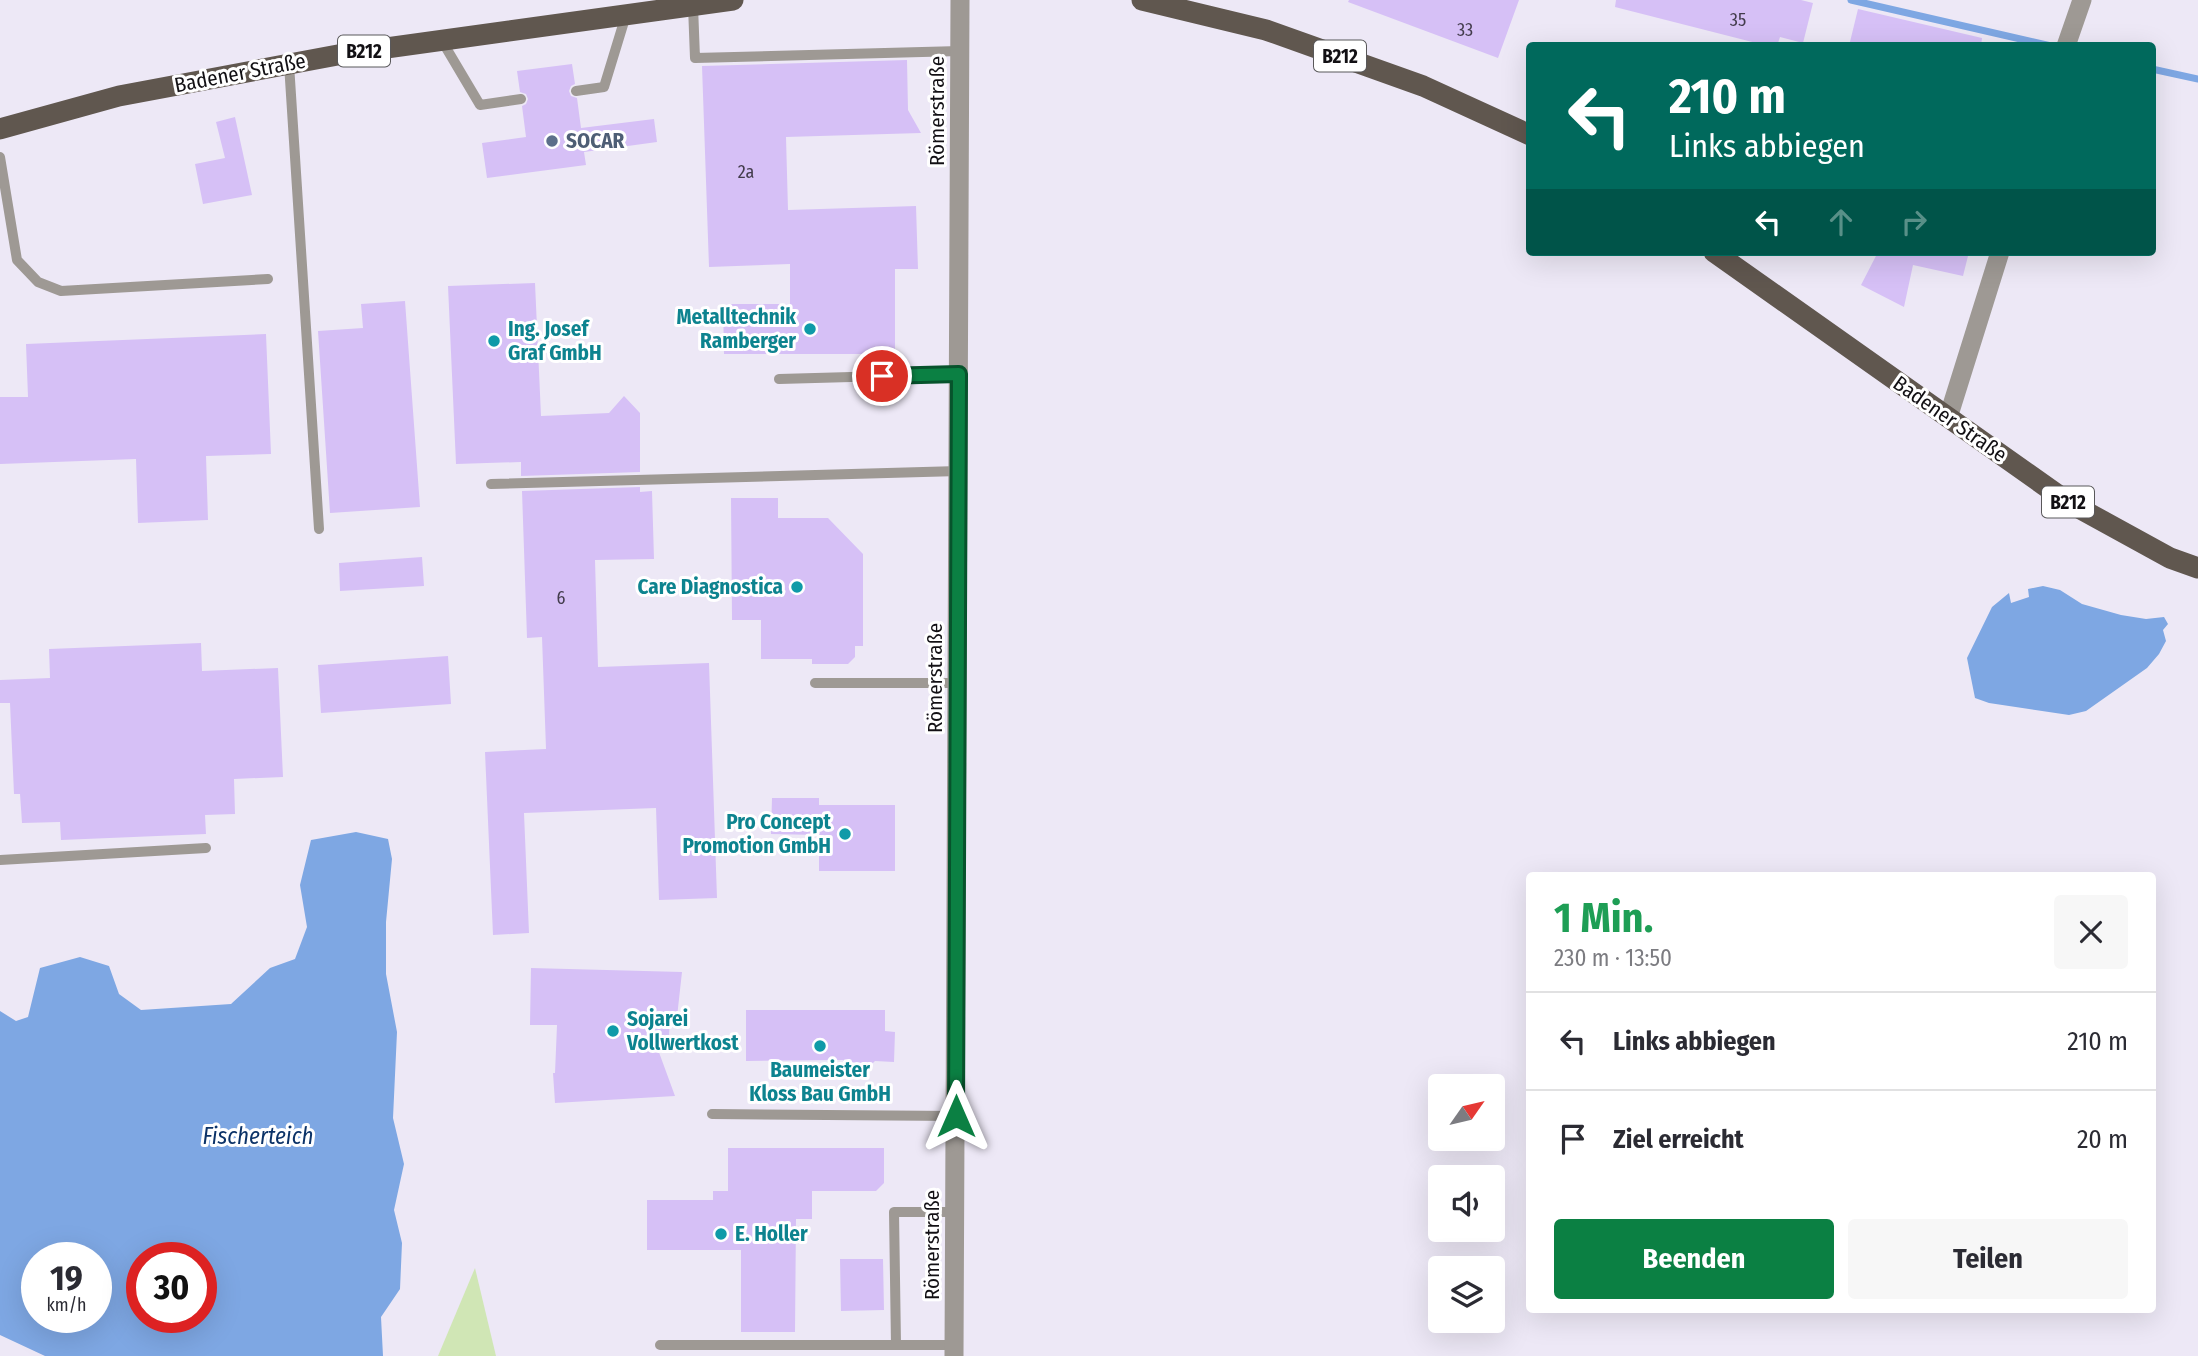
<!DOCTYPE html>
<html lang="de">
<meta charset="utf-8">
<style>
:root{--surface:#fff;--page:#f7f7f7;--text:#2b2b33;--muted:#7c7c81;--line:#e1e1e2;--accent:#0b8043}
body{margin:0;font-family:"Fira Sans Condensed",sans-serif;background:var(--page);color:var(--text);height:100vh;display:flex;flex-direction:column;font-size:26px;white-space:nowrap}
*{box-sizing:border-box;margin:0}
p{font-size:23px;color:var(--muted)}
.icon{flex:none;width:38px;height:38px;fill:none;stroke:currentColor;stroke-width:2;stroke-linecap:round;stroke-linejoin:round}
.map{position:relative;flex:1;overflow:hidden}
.sheet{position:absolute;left:1526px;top:872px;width:630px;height:441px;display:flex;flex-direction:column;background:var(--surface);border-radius:7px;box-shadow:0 7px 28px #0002}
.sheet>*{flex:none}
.hud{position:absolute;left:1526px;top:42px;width:630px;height:214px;border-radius:7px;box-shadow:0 7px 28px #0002;background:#00695c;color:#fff;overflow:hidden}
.needle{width:46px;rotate:56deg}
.buttons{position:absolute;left:1428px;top:1074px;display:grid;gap:14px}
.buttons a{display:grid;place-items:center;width:77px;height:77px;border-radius:7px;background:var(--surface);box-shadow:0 7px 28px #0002;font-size:35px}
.speed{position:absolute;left:21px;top:1242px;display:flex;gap:14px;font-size:35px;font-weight:700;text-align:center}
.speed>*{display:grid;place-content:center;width:91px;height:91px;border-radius:50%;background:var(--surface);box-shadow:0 7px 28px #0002;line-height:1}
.speed small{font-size:18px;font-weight:400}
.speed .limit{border:10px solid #d22;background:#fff;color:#111}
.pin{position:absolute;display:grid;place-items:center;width:60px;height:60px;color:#fff;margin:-30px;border:4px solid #fff;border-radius:50%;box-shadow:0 2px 7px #0007}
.me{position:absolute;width:77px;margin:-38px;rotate:0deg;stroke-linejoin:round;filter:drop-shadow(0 0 5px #0008)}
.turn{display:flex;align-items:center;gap:24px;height:147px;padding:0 28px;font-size:32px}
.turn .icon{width:91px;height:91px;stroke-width:2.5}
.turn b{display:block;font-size:49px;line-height:60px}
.lanes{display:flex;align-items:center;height:66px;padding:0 28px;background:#0003;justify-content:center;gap:35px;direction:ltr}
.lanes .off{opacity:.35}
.round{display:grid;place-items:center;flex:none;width:74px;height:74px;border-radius:7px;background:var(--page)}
.summary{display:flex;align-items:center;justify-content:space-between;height:119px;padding:0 28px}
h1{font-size:42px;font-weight:700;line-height:52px;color:#1e9e55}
.button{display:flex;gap:14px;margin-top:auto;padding:14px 28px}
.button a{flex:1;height:80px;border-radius:7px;background:var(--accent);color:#fff;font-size:28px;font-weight:700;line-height:80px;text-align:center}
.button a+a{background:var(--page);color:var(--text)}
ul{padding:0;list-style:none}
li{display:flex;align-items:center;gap:21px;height:98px;padding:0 28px;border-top:2px solid var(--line)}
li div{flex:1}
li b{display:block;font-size:26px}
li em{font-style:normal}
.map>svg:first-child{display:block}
.green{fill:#d0e6b5}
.water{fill:#7ea7e3;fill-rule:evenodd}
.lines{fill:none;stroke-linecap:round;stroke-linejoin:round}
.stream{stroke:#7ea7e3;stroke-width:7}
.building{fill:#d6c0f6}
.lane{stroke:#9e9994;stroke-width:10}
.street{stroke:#9e9994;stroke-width:19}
.primary{stroke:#60574f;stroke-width:21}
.route-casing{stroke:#07532c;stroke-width:18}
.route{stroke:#0b8043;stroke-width:12}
.service-dot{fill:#5c6f8a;stroke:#fff;stroke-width:2.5}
.culture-dot{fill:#0f9aa8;stroke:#fff;stroke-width:2.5}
.labels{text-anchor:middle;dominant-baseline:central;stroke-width:6;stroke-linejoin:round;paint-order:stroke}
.number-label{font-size:18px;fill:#433c4c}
.shield{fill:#fff;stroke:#59585a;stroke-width:2}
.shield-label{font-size:19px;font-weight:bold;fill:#121014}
.street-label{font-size:21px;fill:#121014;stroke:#fff}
.service-label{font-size:21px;font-weight:bold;fill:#4e5e75;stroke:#fff;text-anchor:start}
.culture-label{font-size:21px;font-weight:bold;fill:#0d838f;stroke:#fff;text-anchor:end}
.water-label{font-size:23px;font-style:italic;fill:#0c3368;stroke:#fff}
</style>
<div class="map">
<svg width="2198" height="1356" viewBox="0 0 2198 1356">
<rect width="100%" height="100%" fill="#ede8f6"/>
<path class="green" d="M 475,1268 L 496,1356 L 438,1356 Z"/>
<path class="water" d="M 2043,586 L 2060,590 L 2082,604 L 2121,615 L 2146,619 L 2164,617 L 2168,624 L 2163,630 L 2166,641 L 2159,654 L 2147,668 L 2086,711 L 2069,715 L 1989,703 L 1975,698 L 1967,658 L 1992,607 L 2009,593 L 2011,603 L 2029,597 L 2028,589 Z
M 356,832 L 388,839 L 392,859 L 386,922 L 386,974 L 397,1032 L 393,1118 L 404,1164 L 394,1210 L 402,1243 L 400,1289 L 381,1317 L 383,1356 L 45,1356 L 0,1335 L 0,1011 L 16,1021 L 28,1017 L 40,968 L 80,957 L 109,966 L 119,994 L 141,1010 L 231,1004 L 270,968 L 295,959 L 307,927 L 300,885 L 311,840 ZM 37,1258 L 96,1258 L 96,1318 L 37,1318 ZM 142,1258 L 201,1258 L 201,1318 L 142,1318 Z"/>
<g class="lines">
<path class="stream" d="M 1851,0 L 2051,46
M 2152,69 L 2198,79"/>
</g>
<path class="building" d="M 1349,0 L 1519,0 L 1498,58 L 1348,2 Z
M 1616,0 L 1801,0 L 1813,3 L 1803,43 L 1780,37 L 1777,46 L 1768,46 L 1615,7 Z
M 1858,9 L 1982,38 L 1981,46 L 1849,46 Z
M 907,60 L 908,110 L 921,133 L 786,137 L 788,210 L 916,206 L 918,269 L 895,269 L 895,354 L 724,354 L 723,304 L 790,304 L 790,264 L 709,267 L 702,66 Z
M 572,64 L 575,84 L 571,86 L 569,91 L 571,96 L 577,98 L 581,128 L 654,119 L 657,142 L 584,152 L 586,165 L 487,178 L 482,143 L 526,137 L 522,106 L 526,104 L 528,99 L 526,94 L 520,92 L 517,71 Z
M 235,117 L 252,195 L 203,204 L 195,164 L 225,158 L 216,122 Z
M 1878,252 L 1969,252 L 1963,276 L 1913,265 L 1904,307 L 1861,285 Z
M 535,283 L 541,416 L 609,413 L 624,396 L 640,413 L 640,472 L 521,476 L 521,462 L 456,464 L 448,286 Z
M 405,301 L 420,507 L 330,513 L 318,331 L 363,328 L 361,304 Z
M 266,334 L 271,454 L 206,456 L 208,520 L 138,523 L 136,459 L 0,464 L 0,397 L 28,397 L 26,344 Z
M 640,487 L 640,492 L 652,491 L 654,559 L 595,560 L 598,667 L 709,663 L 717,898 L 659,900 L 656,808 L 524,813 L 529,933 L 493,935 L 485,752 L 546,749 L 542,637 L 527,638 L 522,491 Z
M 731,498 L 778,498 L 778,518 L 828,518 L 863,554 L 863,646 L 855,646 L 855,657 L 848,664 L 812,664 L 812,659 L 761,659 L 761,620 L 732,620 Z
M 422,557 L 424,586 L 340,591 L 339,563 Z
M 201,643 L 202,671 L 278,668 L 283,777 L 234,779 L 235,814 L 205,815 L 206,834 L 61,840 L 60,822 L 22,823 L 20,794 L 14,794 L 10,703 L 0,703 L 0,680 L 50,678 L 49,649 Z
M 448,656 L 451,704 L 321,713 L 318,665 Z
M 772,798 L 819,798 L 819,805 L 895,805 L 895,871 L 819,871 L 819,835 L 771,834 Z
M 531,968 L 682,972 L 677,1017 L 670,1017 L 669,1036 L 653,1036 L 675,1096 L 555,1103 L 553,1073 L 555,1073 L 557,1025 L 530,1025 Z
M 746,1010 L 885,1010 L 885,1031 L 895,1032 L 894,1062 L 875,1061 L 867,1069 L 843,1069 L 843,1060 L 746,1061 Z
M 728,1148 L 884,1148 L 884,1183 L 876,1191 L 812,1191 L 812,1219 L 796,1219 L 795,1332 L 741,1332 L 741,1250 L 647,1250 L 647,1200 L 713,1200 L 713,1191 L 728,1191 Z
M 840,1259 L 883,1259 L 884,1310 L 841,1311 Z"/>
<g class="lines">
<path class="lane" d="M 693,6 L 695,58 L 960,51
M 442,41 L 480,105 L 521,99
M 289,64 L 319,529
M 576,91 L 604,87 L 626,15
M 0,157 L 17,260 L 38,282 L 61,291 L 268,279
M 779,379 L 959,374
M 491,484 L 959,471
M 815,683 L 958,683
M 0,860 L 206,848
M 712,1114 L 956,1116
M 660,1345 L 954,1345
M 896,1345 L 894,1212 L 955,1212"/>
<path class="street" d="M 2066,46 L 2082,0
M 1948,418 L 2000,252
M 954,1356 L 960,0"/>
<path class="primary" d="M 1142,0 L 1266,30 L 1423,86 L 1530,135
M 0,129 L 119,96 L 343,54 L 733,0
M 1714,252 L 2068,502 L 2170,558 L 2198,568"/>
</g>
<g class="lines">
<defs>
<path id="route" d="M 882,376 L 959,374 L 956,1116"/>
</defs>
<use href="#route" class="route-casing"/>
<use href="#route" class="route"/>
</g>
<circle class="service-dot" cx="552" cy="141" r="7"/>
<g class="culture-dot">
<circle cx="810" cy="329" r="7"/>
<circle cx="494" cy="341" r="7"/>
<circle cx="797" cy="587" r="7"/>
<circle cx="845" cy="834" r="7"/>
<circle cx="613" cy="1031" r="7"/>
<circle cx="820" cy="1046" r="7"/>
<circle cx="721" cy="1234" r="7"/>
</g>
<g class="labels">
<g class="number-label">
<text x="1738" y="20">35</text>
<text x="1465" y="30">33</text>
<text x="746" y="172">2a</text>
<text x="561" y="598">6</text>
</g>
<g class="shield">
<rect x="338" y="35.5" width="52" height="31" rx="5"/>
<rect x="1314" y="40.5" width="52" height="31" rx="5"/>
<rect x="2042" y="486.5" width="52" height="31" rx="5"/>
</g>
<g class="shield-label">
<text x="364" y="51">B212</text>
<text x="1340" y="56">B212</text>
<text x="2068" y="502">B212</text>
</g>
<g class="street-label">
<text transform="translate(240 73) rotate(-11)">Badener Straße</text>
<text transform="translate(937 111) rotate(-90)">Römerstraße</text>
<text transform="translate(1950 419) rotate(35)">Badener Straße</text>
<text transform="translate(935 678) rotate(-90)">Römerstraße</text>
<text transform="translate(932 1245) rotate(-90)">Römerstraße</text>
</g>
<g class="service-label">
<text x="566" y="141">SOCAR</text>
</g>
<g class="culture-label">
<text x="796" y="317">Metalltechnik<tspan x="796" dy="24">Ramberger</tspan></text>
<text x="508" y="329" text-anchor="start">Ing. Josef<tspan x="508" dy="24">Graf GmbH</tspan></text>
<text x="783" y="587">Care Diagnostica</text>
<text x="831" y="822">Pro Concept<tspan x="831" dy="24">Promotion GmbH</tspan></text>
<text x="627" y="1019" text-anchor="start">Sojarei<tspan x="627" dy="24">Vollwertkost</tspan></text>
<text x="820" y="1070" text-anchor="middle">Baumeister<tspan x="820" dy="24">Kloss Bau GmbH</tspan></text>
<text x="735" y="1234" text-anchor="start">E. Holler</text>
</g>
<g class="water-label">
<text x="258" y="1136">Fischerteich</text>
</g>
</g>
</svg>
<div class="buttons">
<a><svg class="needle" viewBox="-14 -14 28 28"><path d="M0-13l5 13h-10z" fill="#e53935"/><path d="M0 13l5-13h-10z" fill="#7c7c81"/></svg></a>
<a><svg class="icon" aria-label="sound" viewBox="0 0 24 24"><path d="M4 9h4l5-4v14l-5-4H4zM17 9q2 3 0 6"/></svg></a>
<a><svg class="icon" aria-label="layers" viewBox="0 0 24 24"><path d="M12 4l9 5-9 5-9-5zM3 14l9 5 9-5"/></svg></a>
</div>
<div class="speed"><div>19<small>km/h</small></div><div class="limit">30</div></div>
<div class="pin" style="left:882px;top:376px;background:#d93025"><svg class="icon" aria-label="arrive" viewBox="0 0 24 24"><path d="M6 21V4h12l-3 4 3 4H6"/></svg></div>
<svg class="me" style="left:956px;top:1116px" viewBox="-20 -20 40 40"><path d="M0-17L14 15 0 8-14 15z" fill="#0b8043" stroke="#fff" stroke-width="4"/></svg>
<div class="hud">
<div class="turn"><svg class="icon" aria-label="left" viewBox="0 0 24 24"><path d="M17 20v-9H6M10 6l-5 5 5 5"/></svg><div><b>210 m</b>Links abbiegen</div></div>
<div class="lanes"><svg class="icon" aria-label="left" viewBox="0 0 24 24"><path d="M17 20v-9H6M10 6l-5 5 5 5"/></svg><svg class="icon off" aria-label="ahead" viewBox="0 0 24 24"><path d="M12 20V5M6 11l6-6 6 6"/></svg><svg class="icon off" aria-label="right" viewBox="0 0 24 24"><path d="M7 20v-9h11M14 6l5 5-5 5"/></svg></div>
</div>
<section class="sheet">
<div class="summary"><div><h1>1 Min.</h1><p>230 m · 13:50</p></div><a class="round"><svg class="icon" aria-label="close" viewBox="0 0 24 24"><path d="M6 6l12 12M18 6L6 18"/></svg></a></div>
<ul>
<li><svg class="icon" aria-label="left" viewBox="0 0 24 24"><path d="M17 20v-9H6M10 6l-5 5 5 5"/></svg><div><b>Links abbiegen</b></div><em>210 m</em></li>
<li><svg class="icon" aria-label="arrive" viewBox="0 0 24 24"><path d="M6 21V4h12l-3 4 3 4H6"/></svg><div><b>Ziel erreicht</b></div><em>20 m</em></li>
</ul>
<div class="button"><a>Beenden</a><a>Teilen</a></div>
</section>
</div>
